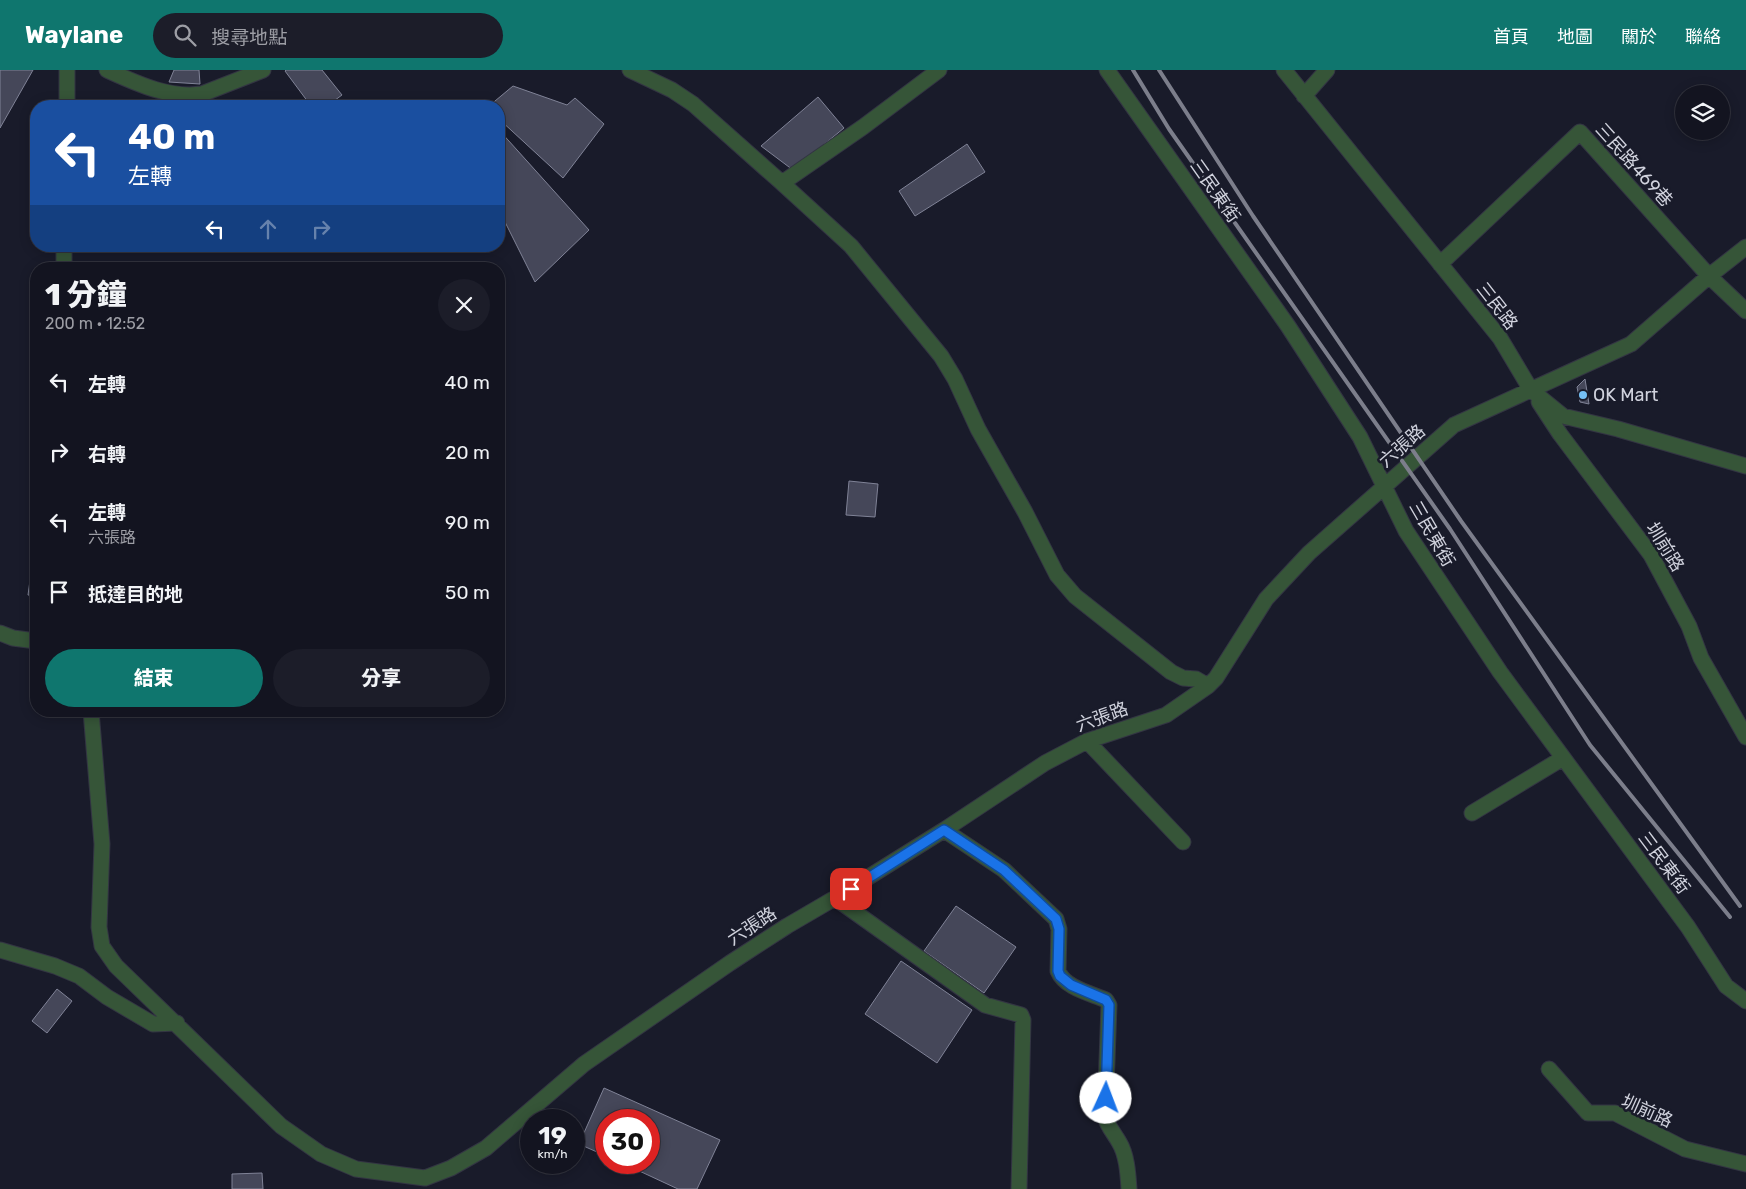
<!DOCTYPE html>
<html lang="zh-TW">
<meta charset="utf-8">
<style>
:root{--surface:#131420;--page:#1c1d29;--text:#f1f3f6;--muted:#9d9ea5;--line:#32333e;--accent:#0f766e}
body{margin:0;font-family:Rubik,"Noto Sans TC",sans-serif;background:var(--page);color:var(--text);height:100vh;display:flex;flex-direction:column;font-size:19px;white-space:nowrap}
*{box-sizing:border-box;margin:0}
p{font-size:16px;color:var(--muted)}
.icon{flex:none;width:28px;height:28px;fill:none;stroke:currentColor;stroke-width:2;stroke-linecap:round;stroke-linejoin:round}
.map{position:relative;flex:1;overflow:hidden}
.panel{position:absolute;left:30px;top:192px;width:475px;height:455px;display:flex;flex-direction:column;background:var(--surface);border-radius:20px;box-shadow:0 2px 12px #0003,0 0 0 1px var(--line)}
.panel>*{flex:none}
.top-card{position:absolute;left:30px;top:30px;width:475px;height:152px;border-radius:20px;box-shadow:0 2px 12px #0003,0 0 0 1px var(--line);background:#1a4fa0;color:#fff;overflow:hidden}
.tools{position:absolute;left:1675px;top:15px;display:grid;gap:10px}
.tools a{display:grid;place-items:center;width:55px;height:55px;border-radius:50%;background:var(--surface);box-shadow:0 2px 12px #0003,0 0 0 1px var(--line);font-size:25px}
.speed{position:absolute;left:520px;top:1039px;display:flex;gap:10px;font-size:25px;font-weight:700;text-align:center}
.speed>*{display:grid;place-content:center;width:65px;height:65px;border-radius:50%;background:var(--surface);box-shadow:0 2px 12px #0003,0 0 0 1px var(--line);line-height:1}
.speed small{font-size:12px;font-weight:400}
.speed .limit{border:8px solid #d22;background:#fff;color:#111}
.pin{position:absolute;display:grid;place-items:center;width:42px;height:42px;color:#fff;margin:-21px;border-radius:10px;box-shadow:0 2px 8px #0006}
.me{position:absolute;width:55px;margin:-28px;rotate:2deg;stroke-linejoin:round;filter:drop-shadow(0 0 4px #0008)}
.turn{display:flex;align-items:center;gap:18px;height:105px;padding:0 15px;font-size:22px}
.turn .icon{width:65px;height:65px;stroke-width:2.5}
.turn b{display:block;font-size:35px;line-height:42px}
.lanes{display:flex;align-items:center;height:48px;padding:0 15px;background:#0003;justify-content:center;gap:25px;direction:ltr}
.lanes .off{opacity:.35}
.round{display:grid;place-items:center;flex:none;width:52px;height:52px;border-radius:26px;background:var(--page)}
.summary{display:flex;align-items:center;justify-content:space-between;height:85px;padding:0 15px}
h1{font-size:30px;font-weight:800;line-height:38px}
.button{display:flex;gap:10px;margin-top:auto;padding:10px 15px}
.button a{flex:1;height:58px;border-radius:30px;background:var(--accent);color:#fff;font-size:20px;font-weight:800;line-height:58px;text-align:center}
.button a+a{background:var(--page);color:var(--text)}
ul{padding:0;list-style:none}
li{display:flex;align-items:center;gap:15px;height:70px;padding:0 15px}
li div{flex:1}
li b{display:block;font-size:19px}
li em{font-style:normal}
header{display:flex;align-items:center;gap:30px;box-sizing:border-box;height:70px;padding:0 25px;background:var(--accent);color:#fff}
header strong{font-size:24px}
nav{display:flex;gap:28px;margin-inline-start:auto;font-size:18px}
.search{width:350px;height:45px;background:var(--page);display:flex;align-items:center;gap:12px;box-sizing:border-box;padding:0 18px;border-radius:28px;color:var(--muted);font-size:19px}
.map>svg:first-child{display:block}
.building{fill:#454759;stroke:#808397}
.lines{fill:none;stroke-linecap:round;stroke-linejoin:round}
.minor-casing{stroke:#333543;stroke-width:17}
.minor{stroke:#365538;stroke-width:15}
.rail{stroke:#7c7e8b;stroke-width:4}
.route-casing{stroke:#114b97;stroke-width:12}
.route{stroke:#1a73e8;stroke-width:9}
.poi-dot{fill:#75c0f6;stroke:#191b2a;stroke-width:2}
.labels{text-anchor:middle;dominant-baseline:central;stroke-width:5;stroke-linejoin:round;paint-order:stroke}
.street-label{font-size:18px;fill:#d0d2dd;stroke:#191b2a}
.poi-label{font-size:18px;fill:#d0d2dd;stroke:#191b2a;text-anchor:start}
</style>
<header>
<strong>Waylane</strong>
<div class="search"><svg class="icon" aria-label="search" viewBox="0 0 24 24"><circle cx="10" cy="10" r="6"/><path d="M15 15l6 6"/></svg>搜尋地點</div>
<nav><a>首頁</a><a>地圖</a><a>關於</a><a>聯絡</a></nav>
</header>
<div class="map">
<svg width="1746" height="1119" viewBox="0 0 1746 1119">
<rect width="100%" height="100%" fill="#191b2a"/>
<path class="building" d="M 0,0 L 33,0 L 0,58 Z
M 174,0 L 199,0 L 200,14 L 169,12 Z
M 286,0 L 322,0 L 342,25 L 327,36 L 311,36 L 285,1 Z
M 513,16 L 567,35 L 575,28 L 604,54 L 563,108 L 499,49 L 499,36 L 489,36 Z
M 818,27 L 844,58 L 793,100 L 761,76 Z
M 499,60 L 589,160 L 535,212 L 499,140 Z
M 967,74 L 985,102 L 915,146 L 899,121 Z
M 343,176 L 378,176 L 378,177 L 347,182 Z
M 1585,309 L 1589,334 L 1580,332 L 1577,317 Z
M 849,411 L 878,414 L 875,447 L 846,445 Z
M 32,496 L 36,496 L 36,526 L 28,525 Z
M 956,836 L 1016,877 L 984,923 L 924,881 Z
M 901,891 L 972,940 L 937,993 L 865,944 Z
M 57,919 L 72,931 L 47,963 L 32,951 Z
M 604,1018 L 720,1070 L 697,1119 L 678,1119 L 620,1092 L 649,1092 L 649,1050 L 606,1050 L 606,1086 L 579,1074 Z
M 262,1103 L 263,1119 L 232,1119 L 232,1104 Z"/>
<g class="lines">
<defs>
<path id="minor" d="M 107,0 C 136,13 169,29 202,24 L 263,0
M 630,0 L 672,20 L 693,34 L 782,113
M 939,0 L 863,57 L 782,113 L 851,176 L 941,286 L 955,309 L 978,359 L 1025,442 L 1057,505 L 1075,526 L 1171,602 L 1183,608 L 1196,609 L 1208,616
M 1107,0 L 1288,256 L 1360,367 L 1406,461 L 1500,602 L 1688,857 L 1726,916 L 1746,931
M 1284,0 L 1500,268 L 1531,320 L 1563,346 L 1618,359 L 1746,396
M 1304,26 L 1327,0
M 67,36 L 67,0
M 1440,194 L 1580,62 L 1709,206 L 1746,241
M 64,199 L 64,176
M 1539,332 L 1560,364 L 1651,485 L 1689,556 L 1701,588 L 1746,667
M 0,563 L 13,568 L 36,571
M 91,641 L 102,774 L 99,857 L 102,876 L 116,896 L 281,1056 L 321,1084 L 356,1099 L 425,1108 L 451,1098 L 486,1078 L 584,994 L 730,893 L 787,856 L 835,828 L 944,760 L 1045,693 L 1087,671 L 1166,645 L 1208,616 L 1216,608 L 1266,529 L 1309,483 L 1454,355 L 1631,274 L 1709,206 L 1746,177
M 1087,671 L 1183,772
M 1472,743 L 1563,688
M 944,760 L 1004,800 L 1056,849 L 1059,859 L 1058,901 C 1065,918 1090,923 1106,930 L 1109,935 L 1105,1047 C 1108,1057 1114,1063 1119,1072 C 1127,1085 1128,1104 1129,1119
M 835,828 L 985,935 L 1021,945 L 1023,950 L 1019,1119
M 0,880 L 55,896 L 79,906 L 107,927 L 153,954 L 177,953
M 1549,999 L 1588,1043 L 1615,1043 L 1685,1079 L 1746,1094"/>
</defs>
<use href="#minor" class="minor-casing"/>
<use href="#minor" class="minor"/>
<path class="rail" d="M 1133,0 L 1169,59 L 1450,459 L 1590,675 L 1730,847
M 1159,0 L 1253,146 L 1461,451 L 1740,836"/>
</g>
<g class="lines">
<defs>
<path id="route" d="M 851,819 L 944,760 L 1004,800 L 1056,849 L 1059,859 L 1058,901 L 1060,906 L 1071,915 L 1106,930 L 1109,935 L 1106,1028"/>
</defs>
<use href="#route" class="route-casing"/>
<use href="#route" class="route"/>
</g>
<circle class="poi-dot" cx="1583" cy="325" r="5"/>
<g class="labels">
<g class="street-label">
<text transform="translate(1634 95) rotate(48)">三民路469巷</text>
<text transform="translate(1215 121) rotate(55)">三民東街</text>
<text transform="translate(1497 236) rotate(52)">三民路</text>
<text transform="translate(1402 376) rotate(-41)">六張路</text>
<text transform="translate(1432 464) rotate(60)">三民東街</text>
<text transform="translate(1665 477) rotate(58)">圳前路</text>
<text transform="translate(1102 647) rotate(-20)">六張路</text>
<text transform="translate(1664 793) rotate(53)">三民東街</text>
<text transform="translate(752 856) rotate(-33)">六張路</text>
<text transform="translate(1647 1041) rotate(24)">圳前路</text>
</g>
<g class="poi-label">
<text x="1593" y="325">OK Mart</text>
</g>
</g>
</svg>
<div class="tools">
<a><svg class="icon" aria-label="layers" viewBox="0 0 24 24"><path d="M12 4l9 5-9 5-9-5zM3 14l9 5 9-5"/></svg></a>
</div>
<div class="speed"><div>19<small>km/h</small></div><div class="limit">30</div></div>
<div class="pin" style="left:851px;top:819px;background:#d93025"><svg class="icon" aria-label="arrive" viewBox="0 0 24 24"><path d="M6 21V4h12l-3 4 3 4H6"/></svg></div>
<svg class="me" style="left:1106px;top:1028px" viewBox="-20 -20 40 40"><circle r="19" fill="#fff"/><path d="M0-13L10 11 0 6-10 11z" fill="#1a73e8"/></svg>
<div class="top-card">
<div class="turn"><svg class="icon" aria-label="left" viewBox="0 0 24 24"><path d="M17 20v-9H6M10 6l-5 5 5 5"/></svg><div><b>40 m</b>左轉</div></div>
<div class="lanes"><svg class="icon" aria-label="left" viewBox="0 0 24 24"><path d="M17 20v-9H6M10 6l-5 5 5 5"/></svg><svg class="icon off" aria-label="ahead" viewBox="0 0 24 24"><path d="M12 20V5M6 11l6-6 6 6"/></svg><svg class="icon off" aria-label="right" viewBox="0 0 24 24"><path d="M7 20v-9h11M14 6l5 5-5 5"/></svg></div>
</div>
<section class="panel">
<div class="summary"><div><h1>1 分鐘</h1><p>200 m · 12:52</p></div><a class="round"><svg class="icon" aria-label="close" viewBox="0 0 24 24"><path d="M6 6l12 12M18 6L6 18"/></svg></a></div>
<ul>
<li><svg class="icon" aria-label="left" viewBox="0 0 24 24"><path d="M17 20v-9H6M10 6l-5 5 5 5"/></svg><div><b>左轉</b></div><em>40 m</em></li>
<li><svg class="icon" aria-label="right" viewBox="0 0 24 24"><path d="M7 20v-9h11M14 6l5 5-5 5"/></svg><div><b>右轉</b></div><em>20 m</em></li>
<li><svg class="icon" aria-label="left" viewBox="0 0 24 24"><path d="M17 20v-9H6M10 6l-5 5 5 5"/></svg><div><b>左轉</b><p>六張路</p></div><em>90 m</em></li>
<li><svg class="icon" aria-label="arrive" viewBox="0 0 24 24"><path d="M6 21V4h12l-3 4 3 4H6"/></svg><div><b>抵達目的地</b></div><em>50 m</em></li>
</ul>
<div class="button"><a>結束</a><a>分享</a></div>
</section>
</div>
